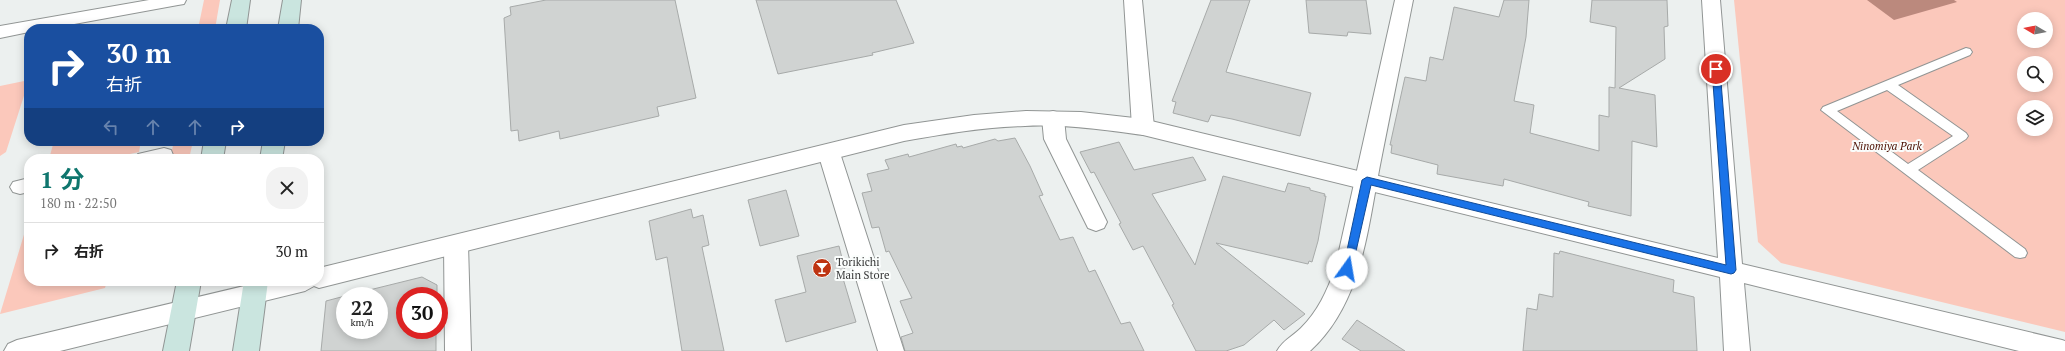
<!DOCTYPE html>
<html lang="ja">
<meta charset="utf-8">
<style>
:root{--surface:#fff;--page:#f2f2f2;--text:#222;--muted:#767676;--line:#e0e0e0;--accent:#0f766e}
body{margin:0;font-family:"PT Serif","Noto Sans JP",serif;background:var(--page);color:var(--text);height:100vh;display:flex;flex-direction:column;font-size:15px;white-space:nowrap}
*{box-sizing:border-box;margin:0}
p{font-size:13px;color:var(--muted)}
.icon{flex:none;width:22px;height:22px;fill:none;stroke:currentColor;stroke-width:2;stroke-linecap:round;stroke-linejoin:round}
.map{position:relative;flex:1;overflow:hidden}
.details{position:absolute;left:24px;top:154px;width:300px;height:132px;display:flex;flex-direction:column;background:var(--surface);border-radius:16px;box-shadow:0 2px 10px #0003}
.details>*{flex:none}
.top-card{position:absolute;left:24px;top:24px;width:300px;height:122px;border-radius:16px;box-shadow:0 2px 10px #0003;background:#1a4fa0;color:#fff;overflow:hidden}
.needle{width:26px;rotate:280deg}
.controls{position:absolute;left:2017px;top:12px;display:grid;gap:8px}
.controls a{display:grid;place-items:center;width:36px;height:36px;border-radius:50%;background:var(--surface);box-shadow:0 2px 10px #0003;font-size:20px}
.speed{position:absolute;left:336px;top:287px;display:flex;gap:8px;font-size:20px;font-weight:700;text-align:center}
.speed>*{display:grid;place-content:center;width:52px;height:52px;border-radius:50%;background:var(--surface);box-shadow:0 2px 10px #0003;line-height:1}
.speed small{font-size:10px;font-weight:400}
.speed .limit{border:6px solid #d22;background:#fff;color:#111}
.pin{position:absolute;display:grid;place-items:center;width:34px;height:34px;color:#fff;margin:-17px;border:2px solid #fff;border-radius:50%;box-shadow:0 1px 4px #0007}
.me{position:absolute;width:44px;margin:-22px;rotate:13deg;stroke-linejoin:round;filter:drop-shadow(0 0 3px #0008)}
.turn{display:flex;align-items:center;gap:14px;height:84px;padding:0 16px;font-size:18px}
.turn .icon{width:52px;height:52px;stroke-width:2.5}
.turn b{display:block;font-size:28px;line-height:34px}
.lanes{display:flex;align-items:center;height:38px;padding:0 16px;background:#0003;justify-content:center;gap:20px;direction:ltr}
.lanes .off{opacity:.35}
.round{display:grid;place-items:center;flex:none;width:42px;height:42px;border-radius:16px;background:var(--page)}
.head{display:flex;align-items:center;justify-content:space-between;height:68px;padding:0 16px}
h1{font-size:24px;font-weight:700;line-height:30px;color:var(--accent)}
ul{padding:0;list-style:none}
li{display:flex;align-items:center;gap:12px;height:56px;padding:0 16px;border-top:1px solid var(--line)}
li div{flex:1}
li b{display:block;font-size:15px}
li em{font-style:normal}
.map>svg:first-child{display:block}
.green{fill:#fbc8bb;fill-rule:evenodd}
.water{fill:#bb897d}
.building{fill:#d0d3d2;stroke:#a7aaa9}
.lines{fill:none;stroke-linecap:round;stroke-linejoin:round}
.service-casing{stroke:#919594;stroke-width:2}
.pedestrian-casing{stroke:#919594;stroke-width:2}
.minor-casing{stroke:#919594;stroke-width:2}
.tertiary-casing{stroke:#919594;stroke-width:2}
.secondary-casing{stroke:#919594;stroke-width:2}
.service{fill:#fff;fill-rule:evenodd}
.pedestrian{fill:#fff;fill-rule:evenodd}
.minor{fill:#fff;fill-rule:evenodd}
.tertiary{fill:#fff;fill-rule:evenodd}
.secondary{fill:#cae5df;fill-rule:evenodd}
.route{fill:#1a73e8;stroke:#114b97}
.labels{text-anchor:middle;dominant-baseline:central;stroke-width:4;stroke-linejoin:round;paint-order:stroke}
.park-label{font-size:11px;font-style:italic;fill:#4d1003;stroke:#fafdfc}
.poi-label{font-size:11px;fill:#373838;stroke:#fafdfc;text-anchor:start}
</style>
<div class="map">
<svg width="2065" height="351" viewBox="0 0 2065 351">
<rect width="100%" height="100%" fill="#ecf0ef"/>
<path class="green" d="M 204,0 L 220,0 L 215,29 L 198,29 Z
M 1734,0 L 2065,0 L 2065,332 L 1781,263 L 1758,242 ZM 2024,19 L 2046,19 L 2046,41 L 2024,41 ZM 2024,63 L 2046,63 L 2046,85 L 2024,85 ZM 2024,107 L 2046,107 L 2046,129 L 2024,129 Z
M 29,80 L 6,152 L 0,156 L 0,86 Z
M 54,141 L 141,141 L 139,152 L 107,159 L 49,159 Z
M 174,141 L 193,141 L 189,159 L 170,159 Z
M 29,218 L 29,281 L 107,281 L 105,288 L 0,314 Z"/>
<path class="water" d="M 1867,0 L 1954,0 L 1957,2 L 1894,20 Z"/>
<path class="building" d="M 546,0 L 675,0 L 696,98 L 657,107 L 659,116 L 560,139 L 559,131 L 519,141 L 518,130 L 511,131 L 504,18 L 511,15 L 510,7 Z
M 756,0 L 896,0 L 914,43 L 872,53 L 873,55 L 778,74 Z
M 1211,0 L 1250,0 L 1226,72 L 1311,93 L 1300,136 L 1232,119 L 1211,115 L 1208,122 L 1173,113 L 1176,102 L 1172,101 Z
M 1306,0 L 1366,0 L 1371,34 L 1348,32 L 1347,36 L 1309,33 Z
M 1504,0 L 1529,0 L 1526,37 L 1514,101 L 1534,105 L 1530,133 L 1599,151 L 1599,115 L 1609,117 L 1609,87 L 1615,88 L 1616,27 L 1590,22 L 1592,0 L 1667,0 L 1668,26 L 1664,27 L 1665,59 L 1619,88 L 1655,95 L 1657,147 L 1632,141 L 1631,216 L 1588,206 L 1589,202 L 1504,179 L 1503,186 L 1437,174 L 1438,165 L 1391,153 L 1392,145 L 1390,145 L 1405,77 L 1426,81 L 1430,57 L 1443,60 L 1454,7 L 1499,17 Z
M 1015,138 L 1030,166 L 1043,195 L 1039,196 L 1060,240 L 1073,237 L 1089,272 L 1095,270 L 1121,324 L 1130,322 L 1144,351 L 905,351 L 901,337 L 913,333 L 900,301 L 912,298 L 889,251 L 886,252 L 879,227 L 872,228 L 862,193 L 872,191 L 867,174 L 889,169 L 885,160 L 908,154 L 909,157 L 956,144 L 957,147 L 962,146 L 963,148 L 995,139 L 998,141 Z
M 1119,142 L 1134,170 L 1193,157 L 1206,180 L 1152,194 L 1195,265 L 1223,176 L 1285,192 L 1288,183 L 1310,188 L 1310,190 L 1325,194 L 1324,196 L 1326,196 L 1318,241 L 1312,262 L 1309,261 L 1308,264 L 1216,243 L 1305,314 L 1284,330 L 1274,320 L 1244,345 L 1226,351 L 1196,351 L 1172,305 L 1174,304 L 1143,246 L 1133,250 L 1119,224 L 1121,223 L 1094,172 L 1091,173 L 1080,152 Z
M 786,190 L 799,236 L 760,246 L 748,200 Z
M 691,209 L 693,218 L 703,215 L 709,245 L 702,247 L 724,351 L 682,351 L 667,257 L 656,260 L 649,221 Z
M 839,246 L 846,274 L 842,275 L 856,322 L 786,342 L 775,300 L 806,292 L 797,256 Z
M 1560,251 L 1674,280 L 1673,292 L 1694,297 L 1697,351 L 1523,351 L 1527,308 L 1537,310 L 1539,294 L 1553,297 L 1554,253 L 1559,254 Z
M 422,277 L 437,285 L 437,296 L 405,296 L 405,330 L 436,330 L 436,351 L 321,351 L 326,301 L 345,296 L 345,330 L 379,330 L 379,296 L 345,296 Z
M 1357,320 L 1405,351 L 1361,351 L 1342,339 Z"/>
<g class="lines">
<defs>
<path id="service" d="M 1966,48 L 1970,49 L 1972,52 L 1970,55 L 1898,85 L 1966,133 L 1968,136 L 1966,139 L 1918,170 L 2025,249 L 2027,253 L 2025,257 L 2020,258 L 2015,257 L 1821,110 L 1823,107 ZM 1887,90 L 1953,136 L 1908,164 L 1837,111 Z"/>
<path id="pedestrian" d="M 149,0 L 186,0 L 184,4 L 178,5 L 47,29 L 29,29 L 29,32 L 0,38 L 0,26 Z
M 164,148 L 171,150 L 173,155 L 171,159 L 136,159 L 138,154 Z
M 29,178 L 29,192 L 20,194 L 13,192 L 10,187 L 13,182 Z"/>
<path id="minor" d="M 1124,0 L 1142,0 L 1154,127 L 1150,132 L 1143,135 L 1136,132 L 1132,127 Z
M 1395,0 L 1413,0 C 1403,52 1392,103 1382,155 C 1368,223 1364,302 1310,351 L 1277,351 C 1283,340 1293,336 1301,328 C 1318,311 1327,291 1335,269 Z
M 1053,111 L 1060,113 L 1064,118 L 1066,139 L 1107,222 L 1104,228 L 1096,231 L 1088,228 L 1044,139 L 1042,118 L 1046,113 Z
M 829,145 L 837,147 L 840,153 L 904,351 L 878,351 L 818,153 L 821,147 Z
M 456,235 L 464,238 L 468,244 L 471,351 L 445,351 L 444,244 L 448,238 Z"/>
<path id="tertiary" d="M 1702,0 L 1720,0 L 1742,264 L 2062,340 L 2065,341 L 2065,351 L 2019,351 L 1744,283 L 1750,351 L 1724,351 L 1720,277 L 1143,135 C 1104,130 1064,124 1025,126 C 984,127 944,134 904,141 L 319,288 L 314,286 L 305,291 L 60,351 L 4,351 L 8,344 L 17,340 L 265,281 L 319,281 L 319,268 L 904,125 L 974,115 L 1026,111 L 1081,112 L 1143,119 L 1718,258 Z"/>
<path id="secondary" d="M 232,0 L 250,0 L 246,29 L 226,29 Z
M 283,0 L 301,0 L 298,29 L 278,29 Z
M 204,141 L 226,141 L 223,159 L 201,159 Z
M 263,141 L 285,141 L 282,159 L 260,159 Z
M 177,281 L 201,281 L 189,351 L 163,351 Z
M 244,281 L 268,281 L 259,351 L 233,351 Z"/>
</defs>
<use href="#service" class="service-casing"/>
<use href="#pedestrian" class="pedestrian-casing"/>
<use href="#minor" class="minor-casing"/>
<use href="#tertiary" class="tertiary-casing"/>
<use href="#secondary" class="secondary-casing"/>
<use href="#service" class="service"/>
<use href="#pedestrian" class="pedestrian"/>
<use href="#minor" class="minor"/>
<use href="#tertiary" class="tertiary"/>
<use href="#secondary" class="secondary"/>
</g>
<path class="route" d="M 1716,66 L 1720,69 L 1736,270 L 1734,273 L 1731,274 L 1371,185 L 1352,269 L 1351,272 L 1344,272 L 1343,269 L 1362,180 L 1367,177 L 1726,265 L 1712,69 Z"/>
<defs>
<symbol id="bar-disc" viewBox="-11 -11 22 22"><circle r="9.5" fill="#be3412" stroke="#fafdfc"/><path d="M-6-5H6L.8 .8V4.5H3.5V6h-7V4.5H-.8V.8Z" fill="#fff"/></symbol>
</defs>
<g fill-rule="evenodd">
<use href="#bar-disc" x="811" y="257" width="22" height="22"/>
</g>
<g class="labels">
<g class="park-label">
<text x="1887" y="146">Ninomiya Park</text>
</g>
<g class="poi-label">
<text x="836" y="262">Torikichi<tspan x="836" dy="13">Main Store</tspan></text>
</g>
</g>
</svg>
<div class="controls">
<a><svg class="needle" viewBox="-14 -14 28 28"><path d="M0-13l5 13h-10z" fill="#e53935"/><path d="M0 13l5-13h-10z" fill="#767676"/></svg></a>
<a><svg class="icon" aria-label="search" viewBox="0 0 24 24"><circle cx="10" cy="10" r="6"/><path d="M15 15l6 6"/></svg></a>
<a><svg class="icon" aria-label="layers" viewBox="0 0 24 24"><path d="M12 4l9 5-9 5-9-5zM3 14l9 5 9-5"/></svg></a>
</div>
<div class="speed"><div>22<small>km/h</small></div><div class="limit">30</div></div>
<div class="pin" style="left:1716px;top:69px;background:#d93025"><svg class="icon" aria-label="arrive" viewBox="0 0 24 24"><path d="M6 21V4h12l-3 4 3 4H6"/></svg></div>
<svg class="me" style="left:1347px;top:269px" viewBox="-20 -20 40 40"><circle r="19" fill="#fff"/><path d="M0-13L10 11 0 6-10 11z" fill="#1a73e8"/></svg>
<div class="top-card">
<div class="turn"><svg class="icon" aria-label="right" viewBox="0 0 24 24"><path d="M7 20v-9h11M14 6l5 5-5 5"/></svg><div><b>30 m</b>右折</div></div>
<div class="lanes"><svg class="icon off" aria-label="left" viewBox="0 0 24 24"><path d="M17 20v-9H6M10 6l-5 5 5 5"/></svg><svg class="icon off" aria-label="ahead" viewBox="0 0 24 24"><path d="M12 20V5M6 11l6-6 6 6"/></svg><svg class="icon off" aria-label="ahead" viewBox="0 0 24 24"><path d="M12 20V5M6 11l6-6 6 6"/></svg><svg class="icon" aria-label="right" viewBox="0 0 24 24"><path d="M7 20v-9h11M14 6l5 5-5 5"/></svg></div>
</div>
<section class="details">
<div class="head"><div><h1>1 分</h1><p>180 m · 22:50</p></div><a class="round"><svg class="icon" aria-label="close" viewBox="0 0 24 24"><path d="M6 6l12 12M18 6L6 18"/></svg></a></div>
<ul>
<li><svg class="icon" aria-label="right" viewBox="0 0 24 24"><path d="M7 20v-9h11M14 6l5 5-5 5"/></svg><div><b>右折</b></div><em>30 m</em></li>
</ul>
</section>
</div>
